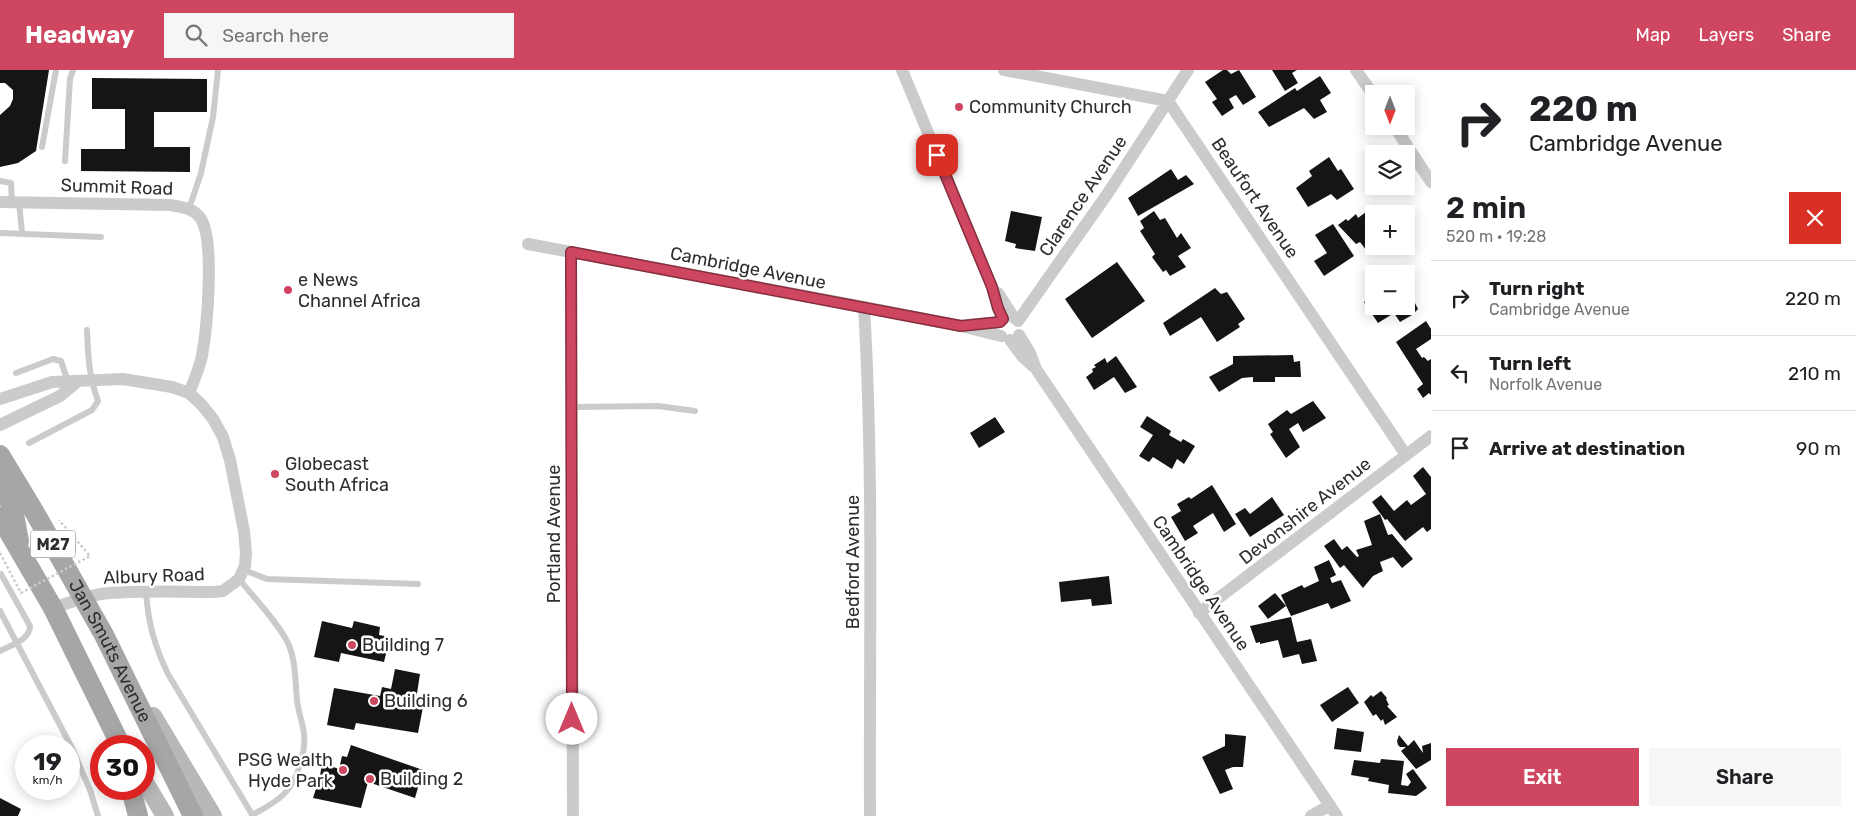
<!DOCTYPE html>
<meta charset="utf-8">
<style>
:root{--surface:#fff;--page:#f6f6f6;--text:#202124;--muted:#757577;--line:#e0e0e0;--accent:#cf4660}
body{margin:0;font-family:Rubik,sans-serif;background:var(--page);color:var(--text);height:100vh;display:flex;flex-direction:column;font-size:19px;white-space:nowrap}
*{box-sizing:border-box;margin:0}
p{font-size:16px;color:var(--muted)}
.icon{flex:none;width:28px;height:28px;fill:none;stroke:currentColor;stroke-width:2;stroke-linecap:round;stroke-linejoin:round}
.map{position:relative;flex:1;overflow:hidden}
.drawer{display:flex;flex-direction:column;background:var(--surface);width:425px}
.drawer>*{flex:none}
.hud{background:#fff;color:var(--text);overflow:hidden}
.needle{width:32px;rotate:180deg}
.tools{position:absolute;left:1365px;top:15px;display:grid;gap:10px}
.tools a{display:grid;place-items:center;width:50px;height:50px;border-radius:0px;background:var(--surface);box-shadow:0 2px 12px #0003;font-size:25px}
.speed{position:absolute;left:15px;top:665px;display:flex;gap:10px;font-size:25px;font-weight:700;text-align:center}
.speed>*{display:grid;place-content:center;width:65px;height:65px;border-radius:50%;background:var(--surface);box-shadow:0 2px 12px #0003;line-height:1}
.speed small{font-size:12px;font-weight:400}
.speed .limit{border:8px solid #d22;background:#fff;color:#111}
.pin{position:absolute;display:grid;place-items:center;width:42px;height:42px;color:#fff;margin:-21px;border-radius:10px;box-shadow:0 2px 8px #0006}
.me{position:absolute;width:55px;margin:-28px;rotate:0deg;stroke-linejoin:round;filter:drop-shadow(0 0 4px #0008)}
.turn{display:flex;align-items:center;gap:18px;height:105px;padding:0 15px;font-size:22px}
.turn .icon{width:65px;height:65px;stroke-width:2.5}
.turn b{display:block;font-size:35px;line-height:42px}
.round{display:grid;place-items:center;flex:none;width:52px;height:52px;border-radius:0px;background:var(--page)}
.overview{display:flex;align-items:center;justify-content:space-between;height:85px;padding:0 15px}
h1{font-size:30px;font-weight:600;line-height:38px}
.button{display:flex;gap:10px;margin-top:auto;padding:10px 15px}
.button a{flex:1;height:58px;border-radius:0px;background:var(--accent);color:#fff;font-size:20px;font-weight:600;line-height:58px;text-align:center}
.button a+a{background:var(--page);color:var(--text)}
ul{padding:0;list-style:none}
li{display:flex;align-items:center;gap:15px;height:75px;padding:0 15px;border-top:1px solid var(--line)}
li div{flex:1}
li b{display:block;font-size:19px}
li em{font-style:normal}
header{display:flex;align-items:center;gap:30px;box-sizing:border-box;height:70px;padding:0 25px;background:var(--accent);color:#fff}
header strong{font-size:24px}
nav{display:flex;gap:28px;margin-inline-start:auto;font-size:18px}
.search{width:350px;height:45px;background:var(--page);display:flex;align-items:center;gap:12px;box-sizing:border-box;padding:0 18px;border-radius:0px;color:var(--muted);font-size:19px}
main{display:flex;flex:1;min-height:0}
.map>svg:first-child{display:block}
.building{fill:#151515}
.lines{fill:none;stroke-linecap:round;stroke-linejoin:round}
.lane{stroke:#cbcbcb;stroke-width:6}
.street{stroke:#cbcbcb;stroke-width:12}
.secondary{stroke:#b8b8b8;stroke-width:18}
.primary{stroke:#a6a6a6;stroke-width:20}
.path-bridge{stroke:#cbcbcb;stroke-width:2.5;stroke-dasharray:2.5 2.5;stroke-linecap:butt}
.route-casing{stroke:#872e3e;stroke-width:12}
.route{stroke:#cf4660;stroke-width:9}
.poi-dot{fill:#cf4660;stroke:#fff;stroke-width:2}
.labels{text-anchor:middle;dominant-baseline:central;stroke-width:5;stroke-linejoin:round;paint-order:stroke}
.shield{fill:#fff;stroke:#6d6d6d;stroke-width:1}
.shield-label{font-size:16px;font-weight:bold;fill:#2e2e2e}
.poi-label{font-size:18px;fill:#2e2e2e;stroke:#fff;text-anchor:start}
.street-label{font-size:18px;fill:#2e2e2e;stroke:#fff}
</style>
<header>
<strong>Headway</strong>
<div class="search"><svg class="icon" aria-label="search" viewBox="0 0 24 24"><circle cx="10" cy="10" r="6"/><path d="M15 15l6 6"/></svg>Search here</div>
<nav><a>Map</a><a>Layers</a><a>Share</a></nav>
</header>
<main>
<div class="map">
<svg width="1431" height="746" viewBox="0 0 1431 746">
<rect width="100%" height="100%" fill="#fff"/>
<path class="building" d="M 0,0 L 49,0 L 36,81 L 18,93 L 0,97 L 0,45 L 10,36 L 13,29 L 13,20 L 5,13 L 0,13 Z
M 1223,0 L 1227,0 L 1231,4 L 1239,0 L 1256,27 L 1243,35 L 1236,25 L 1229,29 L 1234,38 L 1222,46 L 1212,32 L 1217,29 L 1205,12 Z
M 1272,0 L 1297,0 L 1292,3 L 1298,13 L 1285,21 Z
M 1320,6 L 1331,23 L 1320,30 L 1327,42 L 1314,49 L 1304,38 L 1269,57 L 1258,42 L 1295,18 L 1297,21 Z
M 92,8 L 207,9 L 207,42 L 154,42 L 154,77 L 190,77 L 190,102 L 81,101 L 81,79 L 125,79 L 125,39 L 92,39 Z
M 1329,87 L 1338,101 L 1341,99 L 1354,119 L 1337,130 L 1331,124 L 1308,137 L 1296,118 L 1312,106 L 1309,101 Z
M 1171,99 L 1178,110 L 1186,105 L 1194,114 L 1138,146 L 1128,128 Z
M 1011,141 L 1042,147 L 1035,181 L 1015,178 L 1016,174 L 1005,171 Z
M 1154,141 L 1160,150 L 1165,148 L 1177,168 L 1181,163 L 1191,178 L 1178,186 L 1186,197 L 1170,206 L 1166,200 L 1163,202 L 1152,187 L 1155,184 L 1140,161 L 1144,158 L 1140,151 Z
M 1366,142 L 1374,152 L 1374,176 L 1384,176 L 1370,185 L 1360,172 L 1356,174 L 1338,155 L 1346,149 L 1348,151 L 1356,144 L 1358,148 Z
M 1333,154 L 1354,186 L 1324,206 L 1314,191 L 1327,183 L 1315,165 Z
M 1117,192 L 1145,231 L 1092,268 L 1065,229 Z
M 1215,218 L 1221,224 L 1227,222 L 1245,249 L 1238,254 L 1240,257 L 1217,272 L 1201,247 L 1170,266 L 1163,253 Z
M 1411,225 L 1418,239 L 1412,245 L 1400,252 L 1394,243 L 1378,253 L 1364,232 L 1374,226 L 1374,236 L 1406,236 L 1406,228 Z
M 1426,251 L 1431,259 L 1431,269 L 1416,279 L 1422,288 L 1424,287 L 1428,291 L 1431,289 L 1431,325 L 1429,323 L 1423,328 L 1417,319 L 1423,314 L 1396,272 Z
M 1293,285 L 1294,292 L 1300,291 L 1301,307 L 1275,307 L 1275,312 L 1253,312 L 1253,307 L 1242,308 L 1219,322 L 1209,307 L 1233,294 L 1233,286 Z
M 1116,286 L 1137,317 L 1125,323 L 1114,307 L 1094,320 L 1086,307 L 1093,302 L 1092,299 L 1096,297 L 1094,295 L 1105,288 L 1107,293 Z
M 1313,331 L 1326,348 L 1303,362 L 1298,353 L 1289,359 L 1300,377 L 1286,388 L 1270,364 L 1273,362 L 1268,354 L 1287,340 L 1291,344 Z
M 1147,346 L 1171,361 L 1169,365 L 1181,372 L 1183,369 L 1195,376 L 1184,394 L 1177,389 L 1172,399 L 1153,387 L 1149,392 L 1139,386 L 1153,365 L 1140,357 Z
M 995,347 L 1005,362 L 979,378 L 970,363 Z
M 1423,397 L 1431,407 L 1431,459 L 1427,462 L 1423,457 L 1405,471 L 1387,449 L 1385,450 L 1372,432 L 1381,425 L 1394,441 L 1407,430 L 1411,435 L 1426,424 L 1413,406 Z
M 1212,415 L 1236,454 L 1224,462 L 1213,443 L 1193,456 L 1198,463 L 1185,471 L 1171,447 L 1181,441 L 1177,434 L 1189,427 L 1191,429 Z
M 1272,427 L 1284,445 L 1250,467 L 1235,444 L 1245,438 L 1250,444 Z
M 1380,444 L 1388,465 L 1392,464 L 1413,489 L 1402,498 L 1393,487 L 1380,492 L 1383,501 L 1373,506 L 1363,518 L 1344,495 L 1340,498 L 1324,476 L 1334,469 L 1342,480 L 1347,476 L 1357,487 L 1359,486 L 1356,480 L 1372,475 L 1364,451 Z
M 1329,490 L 1336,505 L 1330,508 L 1332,513 L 1341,510 L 1351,531 L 1331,539 L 1328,533 L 1291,546 L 1281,525 L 1302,515 L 1304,518 L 1319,511 L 1314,497 Z
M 1109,506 L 1112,534 L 1092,536 L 1091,529 L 1061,532 L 1059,512 Z
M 1275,523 L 1286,536 L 1268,549 L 1258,536 Z
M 1291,547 L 1297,572 L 1311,569 L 1317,591 L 1302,594 L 1299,584 L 1283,588 L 1278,570 L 1260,574 L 1260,572 L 1256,573 L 1250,556 Z
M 322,551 L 352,558 L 354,551 L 380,557 L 379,565 L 390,567 L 384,592 L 341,583 L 339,592 L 314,587 Z
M 395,599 L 420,604 L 415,636 L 423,637 L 418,663 L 356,653 L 354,660 L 327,655 L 334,618 L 380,626 L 382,617 L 391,619 Z
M 1348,617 L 1359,633 L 1332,652 L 1320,635 Z
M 1381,621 L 1387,628 L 1386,629 L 1389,635 L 1387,636 L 1397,647 L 1385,655 L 1383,649 L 1381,651 L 1376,644 L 1373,646 L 1364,632 L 1371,625 L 1373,627 Z
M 1337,658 L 1364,662 L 1361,682 L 1334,679 Z
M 1225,664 L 1246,666 L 1243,697 L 1233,697 L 1225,700 L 1233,719 L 1220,724 L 1202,687 L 1225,676 Z
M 1399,665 L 1408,676 L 1414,670 L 1423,683 L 1422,676 L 1431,673 L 1431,690 L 1416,699 L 1401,681 L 1406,677 L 1400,677 L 1398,675 L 1397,671 Z
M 351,675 L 423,700 L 415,728 L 368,712 L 361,738 L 313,728 L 320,706 L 322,693 L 339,699 L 342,686 L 347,687 Z
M 1381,689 L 1404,691 L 1401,715 L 1408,716 L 1411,712 L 1406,704 L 1413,699 L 1427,718 L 1416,726 L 1388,723 L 1389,715 L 1368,711 L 1369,708 L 1351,705 L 1354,690 L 1380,693 Z
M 0,728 L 21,739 L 18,746 L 0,746 Z"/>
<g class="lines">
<path class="lane" d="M 42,77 L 56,0
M 65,91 L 70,9 L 73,0
M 0,111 L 11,113 L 12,132
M 19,132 L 22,163
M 189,139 L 201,103 L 213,47 L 218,0
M 0,163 L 101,167
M 16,303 L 53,289 L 61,291 L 68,312
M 572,337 L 658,336 L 695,341
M 29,373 L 92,340 L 98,331 C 89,306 88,287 87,260
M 244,500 L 267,509 L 418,514
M 239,509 C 255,529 276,550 288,573 C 296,591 295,611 297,630 C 298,642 303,653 304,664 C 305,673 304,682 301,691 C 294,721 279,731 252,745
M 146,522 C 148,553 155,577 168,604 L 253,746
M 0,541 L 72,678 L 90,720 L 98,746
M 0,581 C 11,575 30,570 30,556 L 1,504"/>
<path class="street" d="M 902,0 L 992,217 L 998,239 L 1003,249
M 1004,0 L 1168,31 L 1406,385
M 1356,0 L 1374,26
M 1394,56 L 1431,112
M 0,132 L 170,135 C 182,137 194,138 201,149 C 215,172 207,258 202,286 C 199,299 194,311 189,323
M 528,174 L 864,237 L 961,256 L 1001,266
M 571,182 L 573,746
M 998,223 L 1014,248
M 864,237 C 874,407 869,576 870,746
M 1018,251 L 1108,123 L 1188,0
M 966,255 L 1000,252
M 1019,265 L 1030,283 L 1036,299 L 1337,746
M 1010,270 L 1022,286 L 1034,297
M 0,329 L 52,312 L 123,309 L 172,317 L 189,323 L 201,334 L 213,349 L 223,367 L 230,390 L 244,461 L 246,483 L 245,496 L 239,509 L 223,521 L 213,522 C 176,522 138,520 101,524 C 84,527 68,533 53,538
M 0,355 L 60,326 L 77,312
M 1199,543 L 1431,366
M 1311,746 L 1330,735"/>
<path class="secondary" d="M 153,646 L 213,746
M 144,711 L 165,746"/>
<g class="primary">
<path id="s1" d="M 0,385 L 35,443 L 104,565 L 193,746"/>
<path d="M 0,413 L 13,439 L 19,471"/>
<path d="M 0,447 L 53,538 L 121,676"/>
<path d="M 131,719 L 138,746"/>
</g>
<path class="path-bridge" d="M 0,483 L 21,523 L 90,486 L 59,450"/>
</g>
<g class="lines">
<defs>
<path id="route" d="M 572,649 L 571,182 L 961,256 L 1000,252 L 1003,249 L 998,238 L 992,217 L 937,85"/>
</defs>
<use href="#route" class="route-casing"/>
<use href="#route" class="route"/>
</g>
<g class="poi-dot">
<circle cx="959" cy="37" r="5"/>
<circle cx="288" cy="220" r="5"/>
<circle cx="275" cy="404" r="5"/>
<circle cx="352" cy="575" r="5"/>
<circle cx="374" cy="631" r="5"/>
<circle cx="343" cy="700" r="5"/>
<circle cx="370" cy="709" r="5"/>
</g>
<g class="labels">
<rect class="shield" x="30.5" y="460.5" width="45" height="27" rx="4"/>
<g class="shield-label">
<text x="53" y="474">M27</text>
</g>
<g class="poi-label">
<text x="969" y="37">Community Church</text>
<text x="298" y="210">e News<tspan x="298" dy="21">Channel Africa</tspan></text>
<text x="285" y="394">Globecast<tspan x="285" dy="21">South Africa</tspan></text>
<text x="362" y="575">Building 7</text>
<text x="384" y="631">Building 6</text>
<text x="333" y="690" text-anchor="end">PSG Wealth<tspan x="333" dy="21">Hyde Park</tspan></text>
<text x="380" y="709">Building 2</text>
</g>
<g class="street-label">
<text transform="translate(117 117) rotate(2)">Summit Road</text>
<text transform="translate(1083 126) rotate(-56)">Clarence Avenue</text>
<text transform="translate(1255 128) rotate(56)">Beaufort Avenue</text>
<text transform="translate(748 198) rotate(11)">Cambridge Avenue</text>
<text transform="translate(1305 441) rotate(-38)">Devonshire Avenue</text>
<text transform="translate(554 464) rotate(-90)">Portland Avenue</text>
<text transform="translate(853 492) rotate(-90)">Bedford Avenue</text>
<text transform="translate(154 506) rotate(-2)">Albury Road</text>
<text transform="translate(1201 513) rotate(56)">Cambridge Avenue</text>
<text stroke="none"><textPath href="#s1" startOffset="225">Jan Smuts Avenue</textPath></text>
</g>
</g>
</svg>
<div class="tools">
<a><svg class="needle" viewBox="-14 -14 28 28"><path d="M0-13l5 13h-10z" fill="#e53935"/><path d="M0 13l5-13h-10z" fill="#757577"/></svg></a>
<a><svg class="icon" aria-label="layers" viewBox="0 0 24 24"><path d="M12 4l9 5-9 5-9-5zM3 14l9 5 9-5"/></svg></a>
<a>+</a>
<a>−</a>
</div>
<div class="speed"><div>19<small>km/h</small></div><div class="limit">30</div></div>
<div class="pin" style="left:937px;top:85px;background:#d93025"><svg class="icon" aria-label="arrive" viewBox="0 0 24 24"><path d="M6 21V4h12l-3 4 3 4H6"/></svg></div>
<svg class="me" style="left:572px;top:649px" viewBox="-20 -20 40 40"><circle r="19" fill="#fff"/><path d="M0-13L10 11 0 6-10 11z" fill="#cf4660"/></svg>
</div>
<section class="drawer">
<div class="hud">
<div class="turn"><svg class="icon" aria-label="right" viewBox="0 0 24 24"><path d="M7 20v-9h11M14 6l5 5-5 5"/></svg><div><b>220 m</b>Cambridge Avenue</div></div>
</div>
<div class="overview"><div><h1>2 min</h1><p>520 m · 19:28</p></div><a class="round" style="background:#d93025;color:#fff"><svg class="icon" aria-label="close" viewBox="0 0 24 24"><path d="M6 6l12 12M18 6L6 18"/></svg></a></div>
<ul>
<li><svg class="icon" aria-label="right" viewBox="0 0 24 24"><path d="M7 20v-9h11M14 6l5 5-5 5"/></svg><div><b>Turn right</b><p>Cambridge Avenue</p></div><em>220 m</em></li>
<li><svg class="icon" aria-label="left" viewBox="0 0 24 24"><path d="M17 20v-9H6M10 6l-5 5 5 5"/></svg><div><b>Turn left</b><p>Norfolk Avenue</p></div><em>210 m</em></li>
<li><svg class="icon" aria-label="arrive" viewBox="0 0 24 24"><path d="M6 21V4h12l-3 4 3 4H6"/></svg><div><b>Arrive at destination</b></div><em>90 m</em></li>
</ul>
<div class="button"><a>Exit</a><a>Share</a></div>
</section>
</main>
